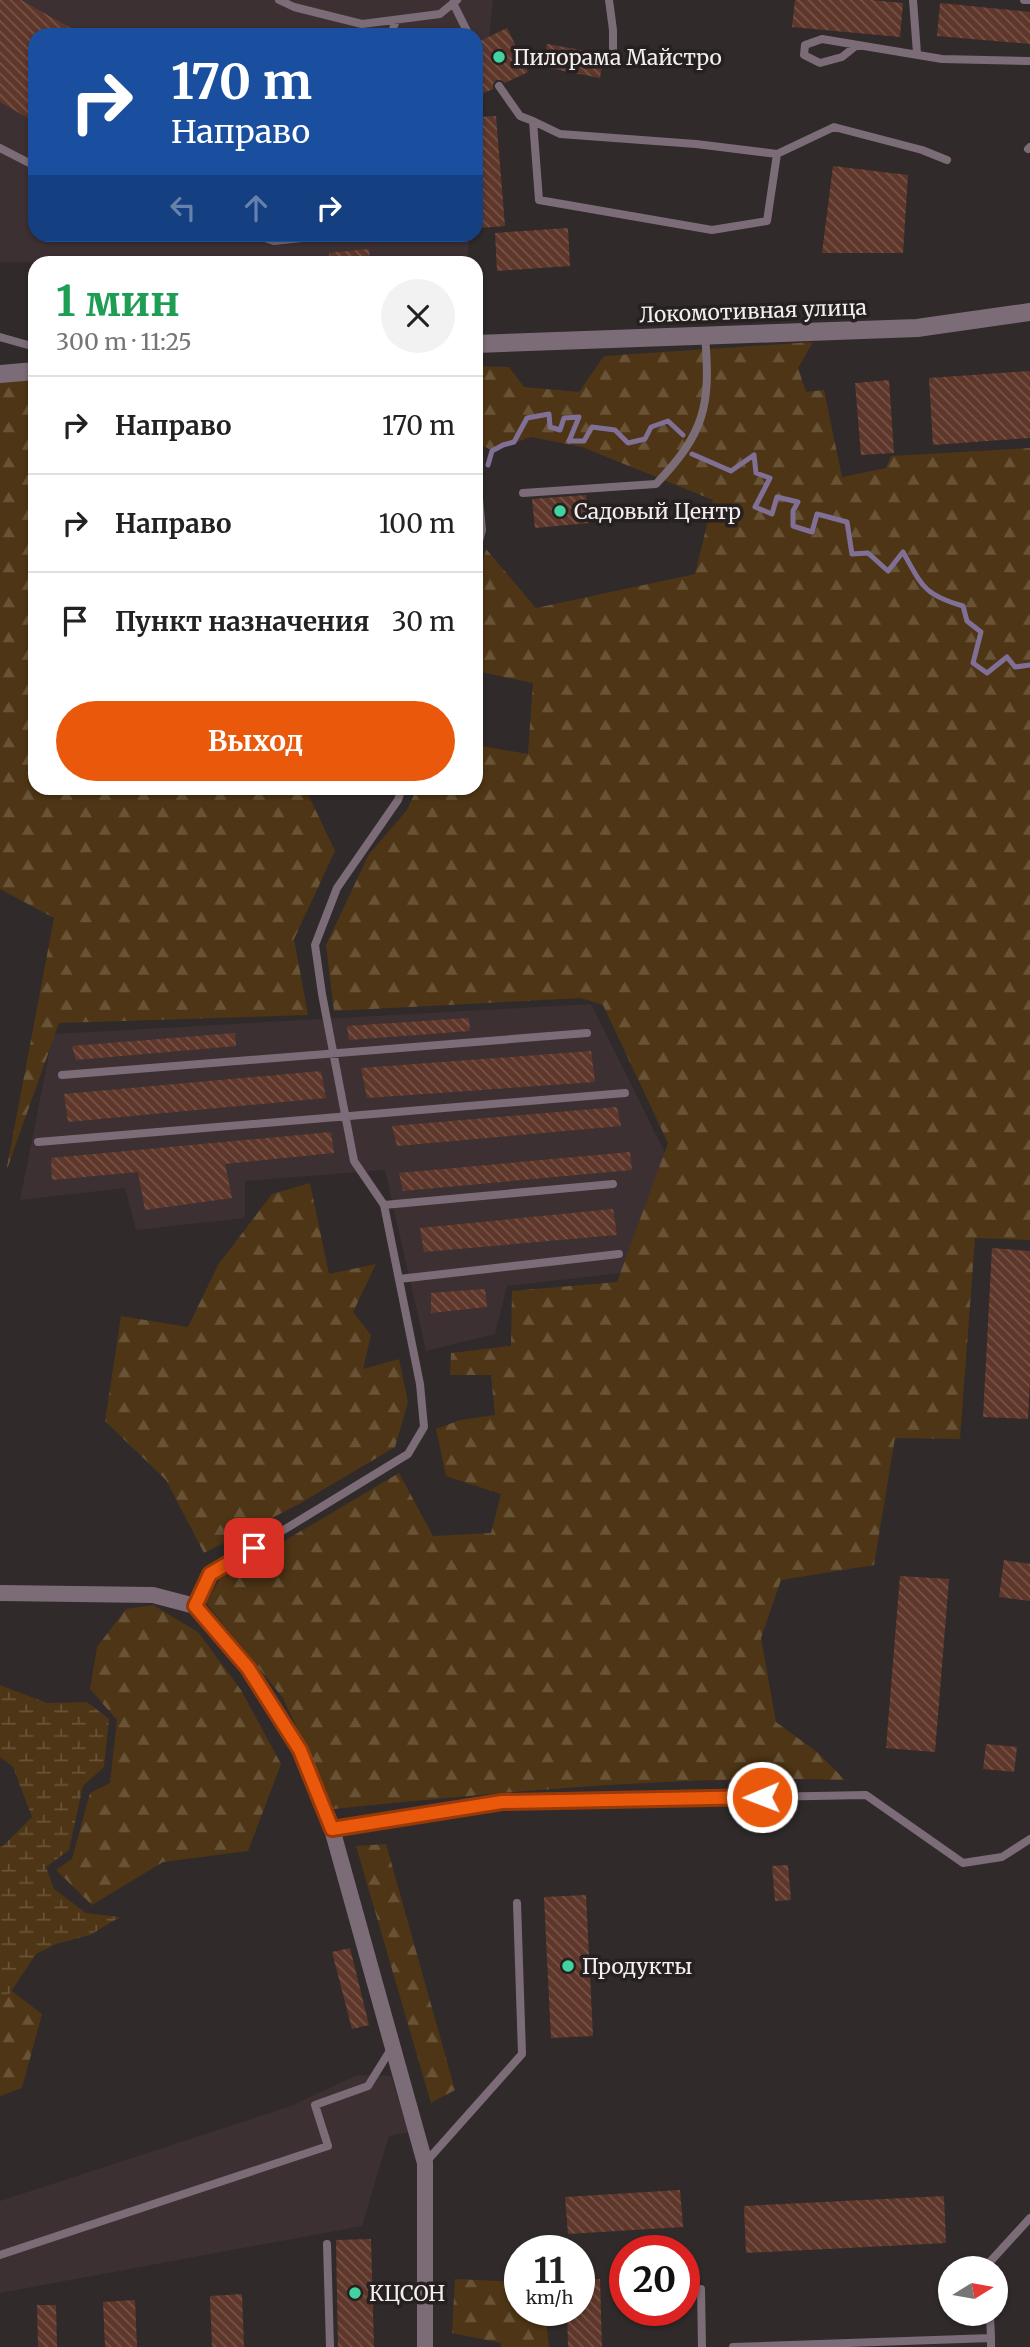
<!DOCTYPE html>
<html lang="ru">
<meta charset="utf-8">
<style>
:root{--surface:#fff;--page:#f2f2f2;--text:#222;--muted:#767676;--line:#e0e0e0;--accent:#ea580c}
body{margin:0;font-family:Merriweather,serif;background:var(--page);color:var(--text);height:100vh;display:flex;flex-direction:column;font-size:26px;white-space:nowrap}
*{box-sizing:border-box;margin:0}
p{font-size:23px;color:var(--muted)}
.icon{flex:none;width:38px;height:38px;fill:none;stroke:currentColor;stroke-width:2;stroke-linecap:round;stroke-linejoin:round}
.map{position:relative;flex:1;overflow:hidden}
.panel{position:absolute;left:28px;top:256px;width:455px;height:539px;display:flex;flex-direction:column;background:var(--surface);border-radius:21px;box-shadow:0 2px 5px #0004}
.panel>*{flex:none}
.guide{position:absolute;left:28px;top:28px;width:455px;height:214px;border-radius:21px;box-shadow:0 2px 5px #0004;background:#1a4fa0;color:#fff;overflow:hidden}
.needle{width:46px;rotate:79deg}
.buttons{position:absolute;left:938px;top:2256px;display:grid;gap:14px}
.buttons a{display:grid;place-items:center;width:70px;height:70px;border-radius:50%;background:var(--surface);box-shadow:0 2px 5px #0004;font-size:35px}
.speed{position:absolute;left:504px;top:2235px;display:flex;gap:14px;font-size:35px;font-weight:700;text-align:center}
.speed>*{display:grid;place-content:center;width:91px;height:91px;border-radius:50%;background:var(--surface);box-shadow:0 2px 5px #0004;line-height:1}
.speed small{font-size:18px;font-weight:400}
.speed .limit{border:10px solid #d22;background:#fff;color:#111}
.pin{position:absolute;display:grid;place-items:center;width:60px;height:60px;color:#fff;margin:-30px;border-radius:14px;box-shadow:0 4px 10px #0006}
.me{position:absolute;width:77px;margin:-38px;rotate:269deg;stroke-linejoin:round;filter:drop-shadow(0 0 5px #0008)}
.turn{display:flex;align-items:center;gap:24px;height:147px;padding:0 28px;font-size:32px}
.turn .icon{width:91px;height:91px;stroke-width:2.5}
.turn b{display:block;font-size:49px;line-height:60px}
.lanes{display:flex;align-items:center;height:66px;padding:0 28px;background:#0003;justify-content:center;gap:35px;direction:ltr}
.lanes .off{opacity:.35}
.round{display:grid;place-items:center;flex:none;width:74px;height:74px;border-radius:37px;background:var(--page)}
.head{display:flex;align-items:center;justify-content:space-between;height:119px;padding:0 28px}
h1{font-size:42px;font-weight:700;line-height:52px;color:#1e9e55}
.action{display:flex;gap:14px;margin-top:auto;padding:14px 28px}
.action a{flex:1;height:80px;border-radius:42px;background:var(--accent);color:#fff;font-size:28px;font-weight:700;line-height:80px;text-align:center}
ul{padding:0;list-style:none}
li{display:flex;align-items:center;gap:21px;height:98px;padding:0 28px;border-top:2px solid var(--line)}
li div{flex:1}
li b{display:block;font-size:26px}
li em{font-style:normal}
.map>svg:first-child{display:block}
.built{fill:#3d3032}
.forest{fill:url(#forest-firs)}
.wetland{fill:url(#wetland-marsh)}
.lines{fill:none;stroke-linecap:round;stroke-linejoin:round}
.stream{stroke:#807095;stroke-width:5}
.building{fill:url(#building-back-hatch)}
.service{stroke:#7c6c77;stroke-width:8}
.minor{stroke:#7c6c77;stroke-width:16}
.tertiary{stroke:#7c6c77;stroke-width:18}
.route-casing{stroke:#983908;stroke-width:18}
.route{stroke:#ea580c;stroke-width:12}
.poi-dot{fill:#41d4a1;stroke:#262021;stroke-width:2.5}
.labels{text-anchor:middle;dominant-baseline:central;stroke-width:7;stroke-linejoin:round;paint-order:stroke}
.poi-label{font-size:21px;fill:#f3eeef;stroke:#262021;text-anchor:start}
.street-label{font-size:21px;fill:#f3eeef;stroke:#262021}
</style>
<div class="map">
<svg width="1030" height="2347" viewBox="0 0 1030 2347">
<defs>
<pattern id="forest-firs" width="22" height="20" patternUnits="userSpaceOnUse" patternTransform="scale(1.75)"><rect width="22" height="20" fill="#4e3515"/><path d="M5 1l3.5 6h-7zM16 11l3.5 6h-7z" fill="#685337"/></pattern>
<pattern id="wetland-marsh" width="20" height="14" patternUnits="userSpaceOnUse" patternTransform="scale(1.75)"><rect width="20" height="14" fill="#4e3515"/><path d="M1 5h8M5 5V1M11 12h8M15 12V8" fill="none" stroke="#685337"/></pattern>
<pattern id="building-back-hatch" width="6" height="6" patternUnits="userSpaceOnUse" patternTransform="scale(1.75)"><rect width="6" height="6" fill="#5e372a"/><path d="M-1 5l2 2M0 0l6 6M5-1l2 2" fill="none" stroke="#765449"/></pattern>
</defs>
<rect width="100%" height="100%" fill="#302a2a"/>
<path class="built" d="M 0,0 L 493,0 L 476,176 L 476,35 L 35,35 L 35,234 L 470,235 L 467,262 L 0,262 Z
M 591,1004 L 668,1159 L 630,1272 L 507,1286 L 495,1334 L 426,1351 L 385,1170 L 245,1181 L 245,1218 L 136,1230 L 125,1188 L 20,1200 L 53,1034 Z
M 357,2075 L 391,2076 L 409,2132 L 389,2136 L 362,2226 L 0,2293 L 0,2201 L 291,2106 Z"/>
<path class="forest" d="M 813,342 L 798,368 L 806,392 L 824,390 L 842,477 L 886,468 L 891,456 L 1030,448 L 1030,1240 L 975,1238 L 960,1439 L 895,1438 L 874,1565 L 781,1580 L 761,1638 L 776,1722 L 817,1752 L 845,1780 C 674,1775 504,1792 334,1809 L 283,1698 L 206,1603 L 220,1579 L 399,1473 L 433,1536 L 491,1533 L 501,1494 L 446,1476 L 436,1429 L 460,1420 L 495,1415 L 491,1375 L 450,1375 L 451,1353 L 511,1346 L 512,1291 L 617,1282 L 668,1143 L 603,1005 L 581,998 L 334,1011 L 326,945 L 369,854 L 407,810 L 417,788 L 476,788 L 476,745 L 528,754 L 533,683 L 476,671 L 476,586 L 486,549 L 536,608 L 695,574 L 713,500 L 582,447 L 531,437 L 492,451 L 476,441 L 476,366 L 509,367 L 524,387 L 579,392 L 604,356 Z
M 35,371 L 35,788 L 305,788 L 335,851 L 294,939 L 308,1015 L 59,1023 L 6,1172 L 54,918 L 0,889 L 0,374 Z
M 310,1183 L 329,1274 L 376,1264 L 353,1312 L 371,1335 L 363,1369 L 399,1359 L 408,1402 L 395,1447 L 299,1504 L 204,1553 L 166,1480 L 105,1421 L 121,1316 L 188,1327 L 218,1265 L 272,1194 Z
M 153,1605 L 198,1632 L 241,1690 L 281,1764 L 248,1851 L 163,1862 L 92,1905 L 56,1870 L 72,1859 L 90,1793 L 110,1783 L 117,1720 L 90,1689 L 97,1647 L 126,1609 Z
M 386,1844 L 455,2090 L 431,2103 L 356,1846 Z
M 0,1982 L 42,2014 L 22,2088 L 0,2096 Z
M 455,2279 L 520,2282 L 520,2310 L 545,2310 L 549,2347 L 501,2347 L 501,2343 L 452,2333 Z"/>
<path class="wetland" d="M 0,1685 L 47,1703 L 87,1702 L 109,1719 L 104,1767 L 83,1786 L 69,1850 L 46,1867 L 54,1889 L 86,1913 L 120,1917 L 90,1935 L 56,1944 L 36,1954 L 10,1993 L 0,2002 L 0,1846 L 3,1846 L 32,1817 L 13,1767 L 0,1757 Z"/>
<g class="lines">
<path class="stream" d="M 692,454 L 731,471 L 754,455 L 756,473 L 770,478 L 755,507 L 772,514 L 777,497 L 798,502 L 793,511 L 793,526 L 812,532 L 817,514 L 847,522 L 852,554 L 868,553 L 888,571 L 903,552 C 922,586 924,595 963,606 L 967,621 L 981,632 L 973,663 L 987,673 L 1007,657 L 1015,667 L 1030,665
M 488,465 L 492,451 L 503,445 L 514,442 L 527,418 L 549,414 L 550,427 L 560,430 L 564,418 L 579,417 L 569,441 L 584,441 L 592,427 L 615,430 L 628,443 L 645,439 L 651,427 L 668,421 L 683,435"/>
</g>
<path class="building" d="M 0,0 L 21,0 L 83,35 L 35,35 L 35,122 L 0,102 Z
M 795,0 L 871,0 L 903,3 L 900,37 L 792,27 Z
M 940,3 L 1030,12 L 1030,44 L 937,36 Z
M 507,28 L 528,72 L 505,83 L 501,80 L 496,80 L 493,84 L 493,89 L 484,93 L 476,77 L 476,43 Z
M 547,44 L 604,54 L 600,78 L 543,67 Z
M 496,116 L 505,226 L 480,228 L 476,178 L 476,117 Z
M 833,166 L 908,175 L 903,253 L 822,253 Z
M 568,228 L 570,266 L 497,271 L 495,233 Z
M 369,249 L 370,262 L 329,262 L 329,253 Z
M 1030,371 L 1030,438 L 933,445 L 929,378 Z
M 889,380 L 894,453 L 861,455 L 855,383 Z
M 586,495 L 589,523 L 535,528 L 532,499 Z
M 469,1018 L 470,1031 L 349,1040 L 347,1026 Z
M 235,1033 L 236,1046 L 76,1060 L 72,1046 Z
M 591,1051 L 595,1082 L 367,1098 L 361,1068 Z
M 321,1071 L 326,1098 L 68,1122 L 64,1094 Z
M 617,1107 L 621,1126 L 397,1146 L 392,1126 Z
M 331,1132 L 334,1153 L 225,1164 L 232,1198 L 145,1210 L 138,1172 L 52,1180 L 51,1158 Z
M 630,1152 L 632,1170 L 403,1191 L 399,1173 Z
M 613,1209 L 617,1235 L 424,1252 L 420,1228 Z
M 992,1248 L 1030,1251 L 1030,1378 L 1028,1419 L 983,1417 Z
M 485,1289 L 487,1307 L 431,1313 L 431,1293 Z
M 1004,1560 L 1030,1564 L 1030,1601 L 999,1597 Z
M 900,1576 L 949,1579 L 935,1752 L 886,1748 Z
M 986,1744 L 1017,1747 L 1014,1772 L 983,1769 Z
M 788,1865 L 791,1900 L 775,1901 L 772,1866 Z
M 586,1895 L 593,2036 L 551,2038 L 544,1897 Z
M 350,1948 L 369,2025 L 352,2029 L 332,1952 Z
M 680,2190 L 683,2227 L 568,2234 L 565,2197 Z
M 944,2196 L 946,2243 L 746,2253 L 744,2206 Z
M 371,2239 L 374,2347 L 338,2347 L 336,2240 Z
M 600,2279 L 602,2347 L 568,2347 L 567,2310 L 579,2310 L 579,2280 Z
M 242,2294 L 244,2347 L 212,2347 L 210,2296 Z
M 135,2300 L 137,2347 L 105,2347 L 103,2302 Z
M 37,2305 L 56,2305 L 57,2347 L 38,2347 Z"/>
<g class="lines">
<path class="service" d="M 279,0 L 294,7 L 362,24 L 440,14 L 457,0
M 609,0 L 613,30 L 613,51
M 913,0 L 917,53
M 1024,0 L 1030,0
M 453,3 L 469,35
M 391,35 L 396,20
M 857,45 L 842,57 L 820,63 L 804,55 L 805,45 L 822,39 L 942,59 L 1030,61
M 499,86 L 520,116 L 533,121
M 0,148 L 35,166
M 1028,149 L 1030,147
M 777,154 L 767,221 L 712,230 L 539,200 L 533,121 L 560,134 L 696,144 L 777,154 L 834,127 L 922,150 L 947,160
M 253,234 L 274,241 L 339,234
M 0,337 L 35,347
M 476,467 L 482,530 L 476,553
M 523,493 L 656,484 C 705,433 711,405 705,336
M 62,1075 L 587,1033
M 38,1142 L 625,1093
M 384,1205 L 613,1184
M 399,1279 L 619,1254
M 195,1606 L 210,1575 L 408,1454 L 424,1427 L 420,1384 L 384,1205 L 354,1161 L 322,994 L 315,945 L 337,888 L 398,800 L 402,788
M 332,1829 L 502,1802 L 866,1795 L 963,1863 L 1002,1857 L 1030,1839
M 425,2163 L 522,2054 L 517,1903
M 327,2244 L 330,2347
M 0,2255 L 328,2146 L 315,2105 L 368,2086 L 391,2049
M 989,2268 L 988,2264 L 1030,2218
M 701,2289 L 702,2347
M 990,2314 L 991,2338
M 733,2347 L 991,2338 L 991,2347"/>
<path class="minor" d="M 0,1593 L 153,1595 L 195,1606 L 248,1668 L 301,1750 L 332,1829 L 425,2163 L 425,2347"/>
<path class="tertiary" d="M 476,344 L 917,328 L 1030,312
M 0,374 L 35,371"/>
</g>
<g class="lines">
<defs>
<path id="route" d="M 254,1548 L 210,1574 L 195,1606 L 248,1668 L 300,1750 L 332,1829 L 502,1802 L 762,1797"/>
</defs>
<use href="#route" class="route-casing"/>
<use href="#route" class="route"/>
</g>
<g class="poi-dot">
<circle cx="499" cy="57" r="7"/>
<circle cx="560" cy="511" r="7"/>
<circle cx="568" cy="1966" r="7"/>
<circle cx="355" cy="2293" r="7"/>
</g>
<g class="labels">
<g class="poi-label">
<text x="513" y="57">Пилорама Майстро</text>
<text x="574" y="511">Садовый Центр</text>
<text x="582" y="1966">Продукты</text>
<text x="369" y="2293">КЦСОН</text>
</g>
<g class="street-label">
<text transform="translate(753 311) rotate(-2)">Локомотивная улица</text>
</g>
</g>
</svg>
<div class="buttons">
<a><svg class="needle" viewBox="-14 -14 28 28"><path d="M0-13l5 13h-10z" fill="#e53935"/><path d="M0 13l5-13h-10z" fill="#767676"/></svg></a>
</div>
<div class="speed"><div>11<small>km/h</small></div><div class="limit">20</div></div>
<div class="pin" style="left:254px;top:1548px;background:#d93025"><svg class="icon" aria-label="arrive" viewBox="0 0 24 24"><path d="M6 21V4h12l-3 4 3 4H6"/></svg></div>
<svg class="me" style="left:762px;top:1797px" viewBox="-20 -20 40 40"><circle r="17" fill="#ea580c" stroke="#fff" stroke-width="3"/><path d="M0-11L8 9 0 5-8 9z" fill="#fff"/></svg>
<div class="guide">
<div class="turn"><svg class="icon" aria-label="right" viewBox="0 0 24 24"><path d="M7 20v-9h11M14 6l5 5-5 5"/></svg><div><b>170 m</b>Направо</div></div>
<div class="lanes"><svg class="icon off" aria-label="left" viewBox="0 0 24 24"><path d="M17 20v-9H6M10 6l-5 5 5 5"/></svg><svg class="icon off" aria-label="ahead" viewBox="0 0 24 24"><path d="M12 20V5M6 11l6-6 6 6"/></svg><svg class="icon" aria-label="right" viewBox="0 0 24 24"><path d="M7 20v-9h11M14 6l5 5-5 5"/></svg></div>
</div>
<section class="panel">
<div class="head"><div><h1>1 мин</h1><p>300 m · 11:25</p></div><a class="round"><svg class="icon" aria-label="close" viewBox="0 0 24 24"><path d="M6 6l12 12M18 6L6 18"/></svg></a></div>
<ul>
<li><svg class="icon" aria-label="right" viewBox="0 0 24 24"><path d="M7 20v-9h11M14 6l5 5-5 5"/></svg><div><b>Направо</b></div><em>170 m</em></li>
<li><svg class="icon" aria-label="right" viewBox="0 0 24 24"><path d="M7 20v-9h11M14 6l5 5-5 5"/></svg><div><b>Направо</b></div><em>100 m</em></li>
<li><svg class="icon" aria-label="arrive" viewBox="0 0 24 24"><path d="M6 21V4h12l-3 4 3 4H6"/></svg><div><b>Пункт назначения</b></div><em>30 m</em></li>
</ul>
<div class="action"><a>Выход</a></div>
</section>
</div>
